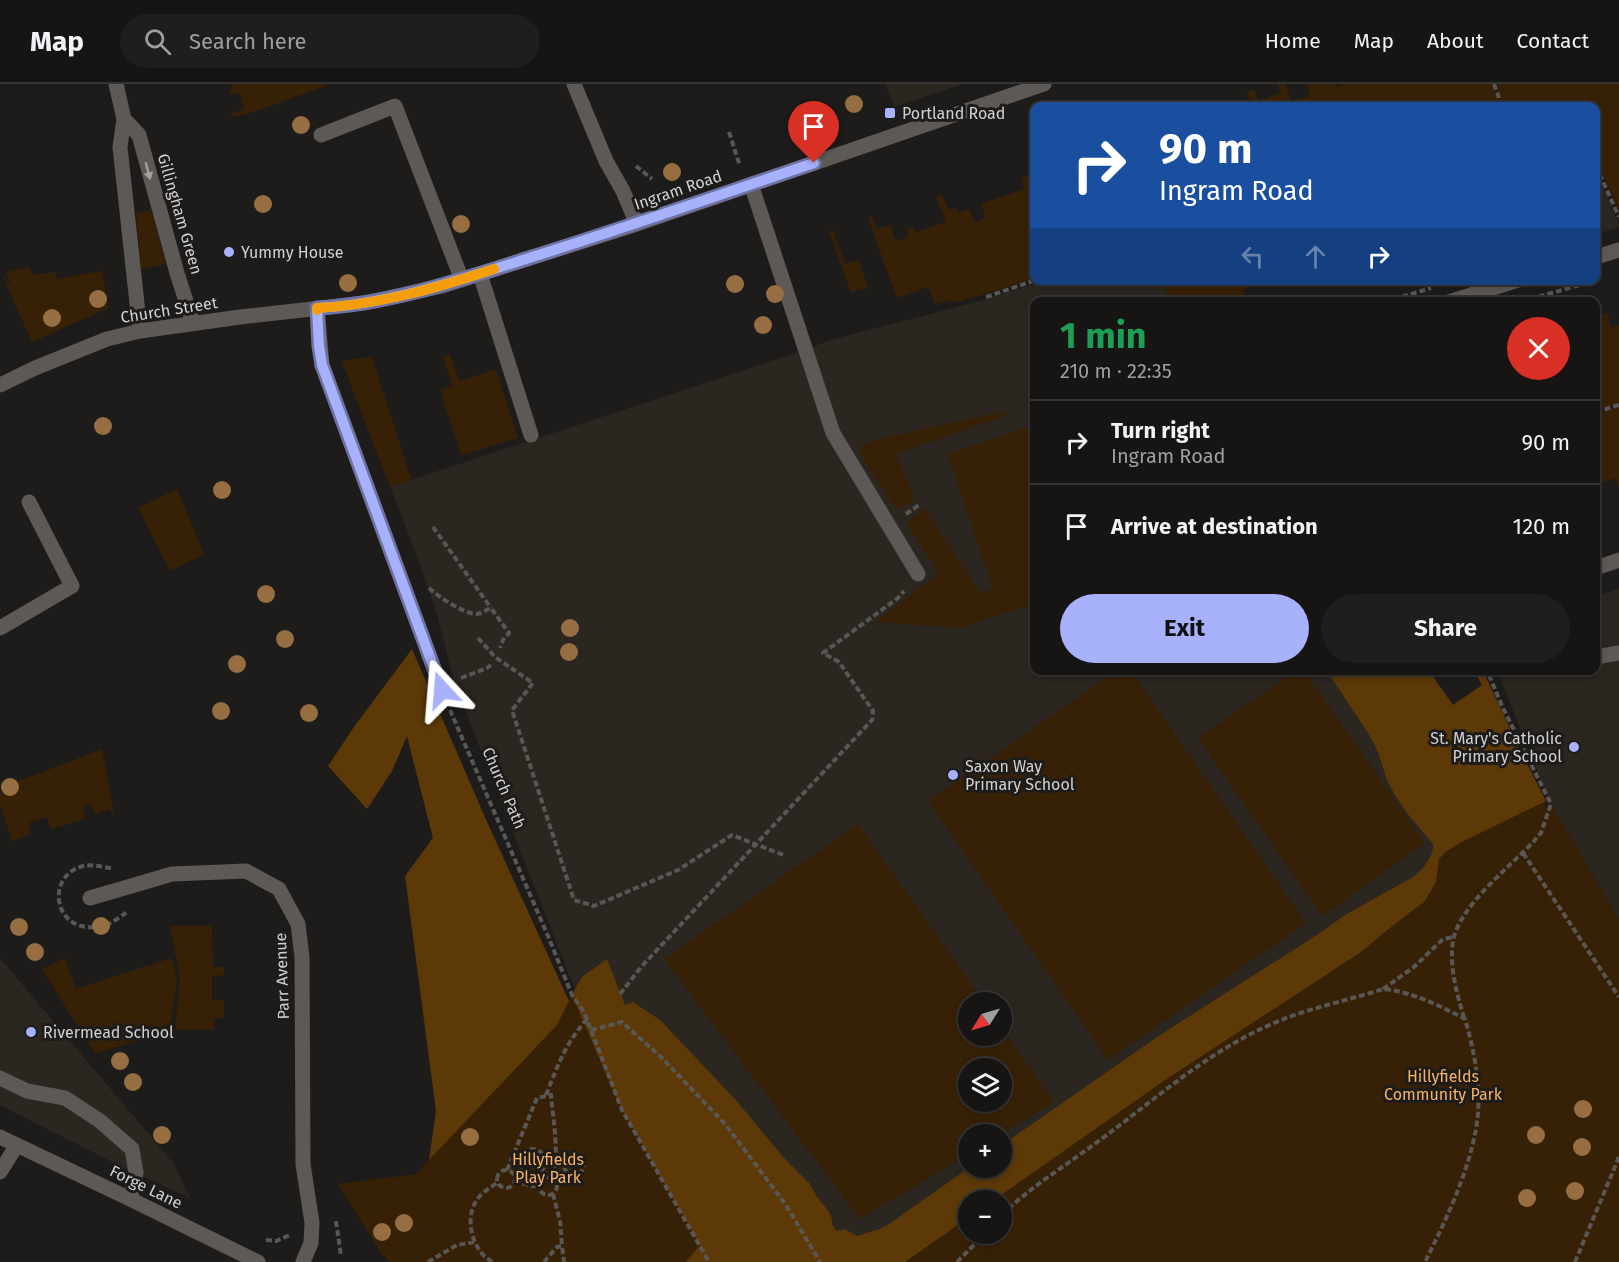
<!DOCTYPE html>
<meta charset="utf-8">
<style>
:root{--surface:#161514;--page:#1f1e1d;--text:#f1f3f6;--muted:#9e9fa0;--line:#353434;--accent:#a7b1fc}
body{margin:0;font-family:"Fira Sans",sans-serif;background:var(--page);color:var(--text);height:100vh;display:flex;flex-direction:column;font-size:22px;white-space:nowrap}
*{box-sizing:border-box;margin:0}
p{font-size:20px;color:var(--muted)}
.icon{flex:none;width:33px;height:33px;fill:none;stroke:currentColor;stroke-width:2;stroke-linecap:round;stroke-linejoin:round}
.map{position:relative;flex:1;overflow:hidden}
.drawer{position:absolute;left:1030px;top:213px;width:570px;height:378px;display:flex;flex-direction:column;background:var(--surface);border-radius:12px;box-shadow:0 3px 9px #0003,0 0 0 2px var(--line)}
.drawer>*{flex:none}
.hud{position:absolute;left:1030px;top:18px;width:570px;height:183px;border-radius:12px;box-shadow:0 3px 9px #0003,0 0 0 2px var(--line);background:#1a4fa0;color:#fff;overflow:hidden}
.needle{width:39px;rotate:233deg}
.tools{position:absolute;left:958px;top:908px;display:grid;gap:12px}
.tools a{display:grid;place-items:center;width:54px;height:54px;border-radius:50%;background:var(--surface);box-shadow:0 3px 9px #0003,0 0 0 2px var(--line);font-size:30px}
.pin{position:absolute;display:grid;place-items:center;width:51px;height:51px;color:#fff;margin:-62px -26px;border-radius:50% 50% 50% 0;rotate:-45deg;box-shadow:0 0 6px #0007}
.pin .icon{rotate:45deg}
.me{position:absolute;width:66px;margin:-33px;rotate:341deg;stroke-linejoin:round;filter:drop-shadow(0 0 4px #0008)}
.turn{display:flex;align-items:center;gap:21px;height:126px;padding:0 30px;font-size:27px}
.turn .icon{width:78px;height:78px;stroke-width:2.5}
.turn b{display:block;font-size:42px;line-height:51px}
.lanes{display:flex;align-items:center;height:57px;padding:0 30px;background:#0003;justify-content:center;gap:30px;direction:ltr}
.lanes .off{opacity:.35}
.round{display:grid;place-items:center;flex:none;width:63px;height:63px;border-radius:32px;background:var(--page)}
.summary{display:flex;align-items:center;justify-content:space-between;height:102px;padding:0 30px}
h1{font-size:36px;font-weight:700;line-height:45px;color:#1e9e55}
.action{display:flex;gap:12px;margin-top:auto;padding:12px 30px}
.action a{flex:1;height:69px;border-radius:36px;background:var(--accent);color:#111;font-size:24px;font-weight:700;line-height:69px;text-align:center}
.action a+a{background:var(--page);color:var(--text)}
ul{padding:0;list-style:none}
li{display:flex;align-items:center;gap:18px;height:84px;padding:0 30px;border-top:2px solid var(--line)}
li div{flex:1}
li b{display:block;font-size:22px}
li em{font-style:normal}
header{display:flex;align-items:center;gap:36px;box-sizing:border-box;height:84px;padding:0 30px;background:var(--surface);border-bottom:2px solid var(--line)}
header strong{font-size:28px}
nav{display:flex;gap:33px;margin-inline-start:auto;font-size:21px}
.search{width:420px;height:54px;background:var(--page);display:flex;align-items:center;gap:15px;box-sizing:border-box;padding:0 21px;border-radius:33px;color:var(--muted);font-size:22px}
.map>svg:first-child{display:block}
.built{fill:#2b2620;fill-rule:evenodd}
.green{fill:#372106;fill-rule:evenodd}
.forest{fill:#5d3908}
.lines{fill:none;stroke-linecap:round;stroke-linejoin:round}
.path{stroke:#595755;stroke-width:4;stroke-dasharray:6 3;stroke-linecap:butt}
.minor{stroke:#5c5957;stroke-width:15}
.tree{fill:#966e42}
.oneway{fill:#a3a1a0}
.route-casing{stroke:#6d73a4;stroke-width:15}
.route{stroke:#a7b1fc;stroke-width:10}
.slow{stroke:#f59e0b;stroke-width:10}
.poi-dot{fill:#a7b1fc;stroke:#1e1c1a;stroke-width:2}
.labels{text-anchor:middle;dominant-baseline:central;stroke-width:6;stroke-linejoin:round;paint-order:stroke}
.poi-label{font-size:16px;fill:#d2d1d0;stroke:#1e1c1a;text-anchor:start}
.street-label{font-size:16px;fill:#d2d1d0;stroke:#1e1c1a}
.park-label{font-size:16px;fill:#f9b262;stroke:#1e1c1a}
</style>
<header>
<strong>Map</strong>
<div class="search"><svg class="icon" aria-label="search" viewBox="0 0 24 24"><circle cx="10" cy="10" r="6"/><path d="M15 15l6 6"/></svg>Search here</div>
<nav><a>Home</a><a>Map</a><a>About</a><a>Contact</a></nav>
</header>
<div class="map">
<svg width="1619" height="1178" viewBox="0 0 1619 1178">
<rect width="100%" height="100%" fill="#1e1c1a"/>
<path class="built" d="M 886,0 L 963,0 L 894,23 Z
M 1596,88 L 1619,140 L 1619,143 L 1596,150 Z
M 1044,197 L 1160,197 L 1172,217 L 1035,218 L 1035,586 L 1345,587 L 1437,717 L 1435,787 L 865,1178 L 578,914 L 454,598 L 436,527 L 418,475 L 342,277 L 372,273 L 411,396 L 787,272 L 831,256 L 987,215 ZM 969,918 L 1002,918 L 1002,951 L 969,951 ZM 969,984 L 1002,984 L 1002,1017 L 969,1017 ZM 969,1050 L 1002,1050 L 1002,1083 L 969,1083 Z
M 1619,505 L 1619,836 L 1551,720 L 1497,587 L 1596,586 L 1596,512 Z
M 0,874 L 174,1080 L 190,1114 L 120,1082 L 0,1021 Z"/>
<path class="green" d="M 231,0 L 331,0 L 250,29 L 232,33 L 231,29 L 244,25 L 239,8 L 229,11 L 229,8 L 232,6 Z
M 1278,0 L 1285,0 L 1292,18 L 1310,12 L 1307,1 L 1310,0 L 1335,0 L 1336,3 L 1344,0 L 1492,0 L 1500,22 L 1252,22 L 1247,8 L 1254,5 L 1258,17 L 1281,9 Z
M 1496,0 L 1619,0 L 1619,125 L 1596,74 L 1596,22 L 1573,22 L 1570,17 L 1554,22 L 1503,22 Z
M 1027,92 L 1033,109 L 1035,109 L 1035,194 L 959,218 L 950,216 L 935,220 L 928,203 L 897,214 L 868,134 L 873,133 L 877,145 L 890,141 L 896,157 L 908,153 L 906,145 L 913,143 L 916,148 L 946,138 L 936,112 L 942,110 L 949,126 L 956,124 L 958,129 L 969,125 L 975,138 L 986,134 L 981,120 L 1024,105 L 1021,94 Z
M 151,126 L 166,180 L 141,185 L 136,129 Z
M 833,146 L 845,180 L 858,176 L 868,204 L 851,208 L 829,148 Z
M 30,183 L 32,191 L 56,188 L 57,195 L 102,187 L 108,224 L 32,258 L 3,193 L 12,202 L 6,188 Z
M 1160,197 L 1246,197 L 1248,204 L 1243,206 L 1246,217 L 1172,217 Z
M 1607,229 L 1611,243 L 1619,241 L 1619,319 L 1596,326 L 1596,248 L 1599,247 L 1596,233 Z
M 450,270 L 459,297 L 496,285 L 518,354 L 461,371 L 440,306 L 452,302 L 443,272 Z
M 372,273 L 411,396 L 390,403 L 342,277 Z
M 1619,323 L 1619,404 L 1616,394 L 1596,400 L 1596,330 Z
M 1005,327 L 1006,332 L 895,370 L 915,413 L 912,418 L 897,426 L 859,369 L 862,361 L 873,356 Z
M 1031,342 L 1035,354 L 1035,519 L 960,544 L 875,538 L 939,489 L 907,441 L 911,435 L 924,424 L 978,505 L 981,508 L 993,504 L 948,370 Z
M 177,405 L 204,470 L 170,487 L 138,424 Z
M 1116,587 L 1131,587 L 1306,839 L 1108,976 L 928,717 Z
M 1295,587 L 1304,587 L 1425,759 L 1322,832 L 1198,654 Z
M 102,665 L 114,729 L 112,730 L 110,725 L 95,730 L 91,720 L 83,723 L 86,734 L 51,745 L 47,733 L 28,739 L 31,750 L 12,757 L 0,720 L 0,710 L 14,699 Z
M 1546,717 L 1545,723 L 1551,720 L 1619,836 L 1619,1178 L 865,1178 L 1098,1022 L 1439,776 L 1447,767 L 1460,759 ZM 969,1116 L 1002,1116 L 1002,1149 L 969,1149 Z
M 858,740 L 984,918 L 969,918 L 969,951 L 1002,951 L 1002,944 L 1054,1018 L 1001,1050 L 969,1050 L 969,1070 L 860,1135 L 664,875 ZM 969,984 L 1002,984 L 1002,1017 L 969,1017 Z
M 170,842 L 212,842 L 213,883 L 224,883 L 224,891 L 212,892 L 212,916 L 224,916 L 224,934 L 214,934 L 214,946 L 175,946 L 180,892 Z
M 65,874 L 76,905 L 172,874 L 177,894 L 170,946 L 95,970 L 42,885 Z
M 572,911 L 582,916 L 855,1178 L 390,1178 L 383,1172 L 338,1100 L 416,1090 L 484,1015 L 557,941 Z"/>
<path class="forest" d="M 412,565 L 488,740 L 569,917 L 557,941 L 429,1076 L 436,1027 L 405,792 L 433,754 L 407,652 L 392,687 L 367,725 L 328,682 L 354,643 Z
M 1327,587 L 1429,587 L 1453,621 L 1482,601 L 1474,587 L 1483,587 L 1522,670 L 1546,717 L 1460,759 L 1447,767 L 1439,775 L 1436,798 L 1425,817 L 1391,843 L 1361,868 L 1168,994 L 994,1116 L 969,1116 L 969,1133 L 905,1178 L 686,1178 L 700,1161 L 622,1026 L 572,911 L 582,893 L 607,875 L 625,921 L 633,918 L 660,936 L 735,1015 L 784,1074 L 810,1100 L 815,1110 L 829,1128 L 832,1135 L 832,1140 L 836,1147 L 845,1145 L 857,1152 L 880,1145 L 889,1140 L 970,1083 L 1002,1083 L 1002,1061 L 1160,951 L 1320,849 L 1345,831 L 1413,793 C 1423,786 1434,772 1433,760 L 1410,733 L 1396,713 L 1387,696 L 1378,668 L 1368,649 Z"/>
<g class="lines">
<path class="path" d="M 1494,0 L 1502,22
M 1560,22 L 1568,20 L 1570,22
M 729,48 L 740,82
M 636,82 L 652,95
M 1596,82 L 1619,133
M 986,213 L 1036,196
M 1530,215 L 1598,196
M 1385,218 L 1431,204
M 1596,328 L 1619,321
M 906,430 L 920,420
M 433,443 L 491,524
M 429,504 C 437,512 466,531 477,530 C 482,529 486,526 491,524 L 509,549 L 503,556 L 500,564
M 478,554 L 495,573 L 533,599 L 512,626 L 574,816 L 594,822 L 678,786 L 732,751 L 786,772
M 461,594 L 487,584 L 491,581
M 450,626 L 548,852 L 572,911 L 584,928 L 622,1026 L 709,1178
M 1523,769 L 1619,913
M 111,784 C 102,783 92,780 83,782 C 44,792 53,853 103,842 C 111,840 120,833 127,828
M 1383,905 L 1414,883 L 1443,855 L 1454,853
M 620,910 L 642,882 L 872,636 L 873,627 L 839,578 L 823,569 L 898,514 L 904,507
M 1464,934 C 1457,909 1449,883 1453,857 C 1459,822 1510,783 1534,757 L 1541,749 L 1551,720 L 1502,622 L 1487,586
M 591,946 L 622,938 L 661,973 L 725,1040 L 786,1121 L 820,1178
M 546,1011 C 558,981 565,960 587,935
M519 1078a13 13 0 1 1 26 0a13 13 0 1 1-26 0Z
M564 1081a10 10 0 1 1 20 0a10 10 0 1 1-20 0Z
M 544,1081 L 564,1080
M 507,1086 L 537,1014 L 551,1011 C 553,1034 560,1073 552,1095
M497 1095a9 9 0 1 1 18 0a9 9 0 1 1-18 0Z
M539 1102a9 9 0 1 1 18 0a9 9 0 1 1-18 0Z
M 555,1096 L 566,1087
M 514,1097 L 532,1102 L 539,1102
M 553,1110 L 560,1137 L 562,1162
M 1002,1131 C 1031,1102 1067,1081 1100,1056 C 1153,1017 1204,971 1265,943 C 1303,925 1343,918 1383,905 C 1413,908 1438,921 1465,935 C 1474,965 1480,998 1478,1030 C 1473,1080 1447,1134 1425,1178
M 336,1137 L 341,1172
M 266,1156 L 276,1157 L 290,1151
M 428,1178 L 457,1161 L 475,1158
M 492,1178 C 487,1174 481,1170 478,1164 C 469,1149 467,1127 479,1113 C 484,1107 492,1103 498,1098
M 544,1178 L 557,1163 L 562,1162 L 564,1178
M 957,1178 L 986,1149
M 1575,1178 L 1619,1073"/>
<path class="minor" d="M 116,0 L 124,35 L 120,63 L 140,247
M 574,0 L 606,77 L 623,107 L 637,140
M 124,35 L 139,51 L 177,189 L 193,239
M 321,51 L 395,22 L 462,196
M 751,100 L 833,349 L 918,490
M 1596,173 L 1619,166
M 480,190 L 531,351
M 1449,218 L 1518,196
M 317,224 L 322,281 L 442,606
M 0,301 L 35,284 L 107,255 L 140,247 L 240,233 L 365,219 L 442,202 L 637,140 L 1044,0
M 1596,484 L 1619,476
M 0,544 L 72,502 L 29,418
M 1596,573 L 1619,569
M 90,814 L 172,790 L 246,787 L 279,805 L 298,840 L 302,873 L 303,1080 L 312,1139 L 311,1159 L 303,1178
M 0,994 L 27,1007 L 65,1014 L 100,1037 L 132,1065 L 136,1089 L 130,1115
M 0,1053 L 130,1115 L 258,1178
M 0,1088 L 17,1061"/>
</g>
<g class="tree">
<circle cx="854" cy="20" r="9"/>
<circle cx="803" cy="29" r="9"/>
<circle cx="301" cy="41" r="9"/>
<circle cx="672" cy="88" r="9"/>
<circle cx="263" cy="120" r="9"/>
<circle cx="461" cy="140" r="9"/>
<circle cx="348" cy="199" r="9"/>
<circle cx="735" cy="200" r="9"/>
<circle cx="775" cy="210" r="9"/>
<circle cx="98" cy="215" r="9"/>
<circle cx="52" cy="234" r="9"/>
<circle cx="763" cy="241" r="9"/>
<circle cx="103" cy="342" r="9"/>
<circle cx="222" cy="406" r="9"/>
<circle cx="266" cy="510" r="9"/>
<circle cx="570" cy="544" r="9"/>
<circle cx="285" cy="555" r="9"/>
<circle cx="569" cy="568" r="9"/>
<circle cx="237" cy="580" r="9"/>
<circle cx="221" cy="627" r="9"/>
<circle cx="309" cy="629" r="9"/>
<circle cx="10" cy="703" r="9"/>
<circle cx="101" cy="842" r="9"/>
<circle cx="19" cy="843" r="9"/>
<circle cx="35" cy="868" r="9"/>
<circle cx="120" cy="977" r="9"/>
<circle cx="133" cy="998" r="9"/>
<circle cx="1583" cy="1025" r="9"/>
<circle cx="162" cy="1051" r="9"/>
<circle cx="1536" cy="1051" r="9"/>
<circle cx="470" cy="1053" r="9"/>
<circle cx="1582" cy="1063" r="9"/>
<circle cx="1575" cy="1107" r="9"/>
<circle cx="1527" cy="1114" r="9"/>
<circle cx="404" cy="1139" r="9"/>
<circle cx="382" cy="1148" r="9"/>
</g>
<defs><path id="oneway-solid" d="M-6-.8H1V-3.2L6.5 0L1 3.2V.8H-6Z" transform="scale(1.5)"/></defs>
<use class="oneway" href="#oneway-solid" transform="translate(148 87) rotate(75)"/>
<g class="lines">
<defs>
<path id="route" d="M 442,606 L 322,281 L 319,262 L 317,224 C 390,220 460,196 529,174 C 625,144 719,111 814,79"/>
</defs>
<use href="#route" class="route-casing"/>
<use href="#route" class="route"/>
<path class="slow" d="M 317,226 L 317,224 C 378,221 437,204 494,185"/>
</g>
<g class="poi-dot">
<rect x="884" y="23" width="12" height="12" rx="3"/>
<circle cx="229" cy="168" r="6"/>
<circle cx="1574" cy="663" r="6"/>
<circle cx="953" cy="691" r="6"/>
<circle cx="31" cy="948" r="6"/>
</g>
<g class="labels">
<g class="poi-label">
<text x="902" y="29">Portland Road</text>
<text x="241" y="168">Yummy House</text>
<text x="1562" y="654" text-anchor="end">St. Mary's Catholic<tspan x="1562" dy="18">Primary School</tspan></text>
<text x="965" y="682">Saxon Way<tspan x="965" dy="18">Primary School</tspan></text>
<text x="43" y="948">Rivermead School</text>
</g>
<g class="street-label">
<text transform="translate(678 106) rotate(-19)">Ingram Road</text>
<text transform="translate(180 130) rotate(74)">Gillingham Green</text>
<text transform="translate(169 226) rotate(-9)">Church Street</text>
<text transform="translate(504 704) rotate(67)">Church Path</text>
<text transform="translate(282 892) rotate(-92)">Parr Avenue</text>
<text transform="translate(146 1103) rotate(26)">Forge Lane</text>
</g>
<g class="park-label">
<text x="1443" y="992">Hillyfields<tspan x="1443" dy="18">Community Park</tspan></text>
<text x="548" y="1075">Hillyfields<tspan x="548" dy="18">Play Park</tspan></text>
</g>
</g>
</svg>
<div class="tools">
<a><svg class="needle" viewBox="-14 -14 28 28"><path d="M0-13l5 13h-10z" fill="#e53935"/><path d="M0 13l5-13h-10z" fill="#9e9fa0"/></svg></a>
<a><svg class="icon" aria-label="layers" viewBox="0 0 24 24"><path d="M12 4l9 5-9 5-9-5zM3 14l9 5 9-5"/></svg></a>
<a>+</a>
<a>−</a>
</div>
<div class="pin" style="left:814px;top:79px;background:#d93025"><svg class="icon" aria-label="arrive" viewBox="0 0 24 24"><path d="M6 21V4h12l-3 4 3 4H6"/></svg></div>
<svg class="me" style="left:442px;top:606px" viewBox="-20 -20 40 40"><path d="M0-17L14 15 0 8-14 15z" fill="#a7b1fc" stroke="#fff" stroke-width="4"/></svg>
<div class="hud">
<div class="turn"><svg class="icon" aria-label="right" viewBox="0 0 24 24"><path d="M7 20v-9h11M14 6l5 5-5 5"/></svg><div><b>90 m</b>Ingram Road</div></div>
<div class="lanes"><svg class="icon off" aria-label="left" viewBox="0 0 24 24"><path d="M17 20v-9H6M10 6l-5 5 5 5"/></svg><svg class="icon off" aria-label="ahead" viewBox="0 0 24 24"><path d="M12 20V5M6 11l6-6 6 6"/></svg><svg class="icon" aria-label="right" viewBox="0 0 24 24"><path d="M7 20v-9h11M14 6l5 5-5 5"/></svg></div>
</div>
<section class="drawer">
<div class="summary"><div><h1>1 min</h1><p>210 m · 22:35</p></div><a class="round" style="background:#d93025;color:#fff"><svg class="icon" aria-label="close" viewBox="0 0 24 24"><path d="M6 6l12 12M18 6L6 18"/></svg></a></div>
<ul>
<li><svg class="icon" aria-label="right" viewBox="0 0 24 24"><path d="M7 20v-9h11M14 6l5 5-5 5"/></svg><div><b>Turn right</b><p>Ingram Road</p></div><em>90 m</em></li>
<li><svg class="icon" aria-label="arrive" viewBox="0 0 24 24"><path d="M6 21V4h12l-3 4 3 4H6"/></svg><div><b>Arrive at destination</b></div><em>120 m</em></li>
</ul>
<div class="action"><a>Exit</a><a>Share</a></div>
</section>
</div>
